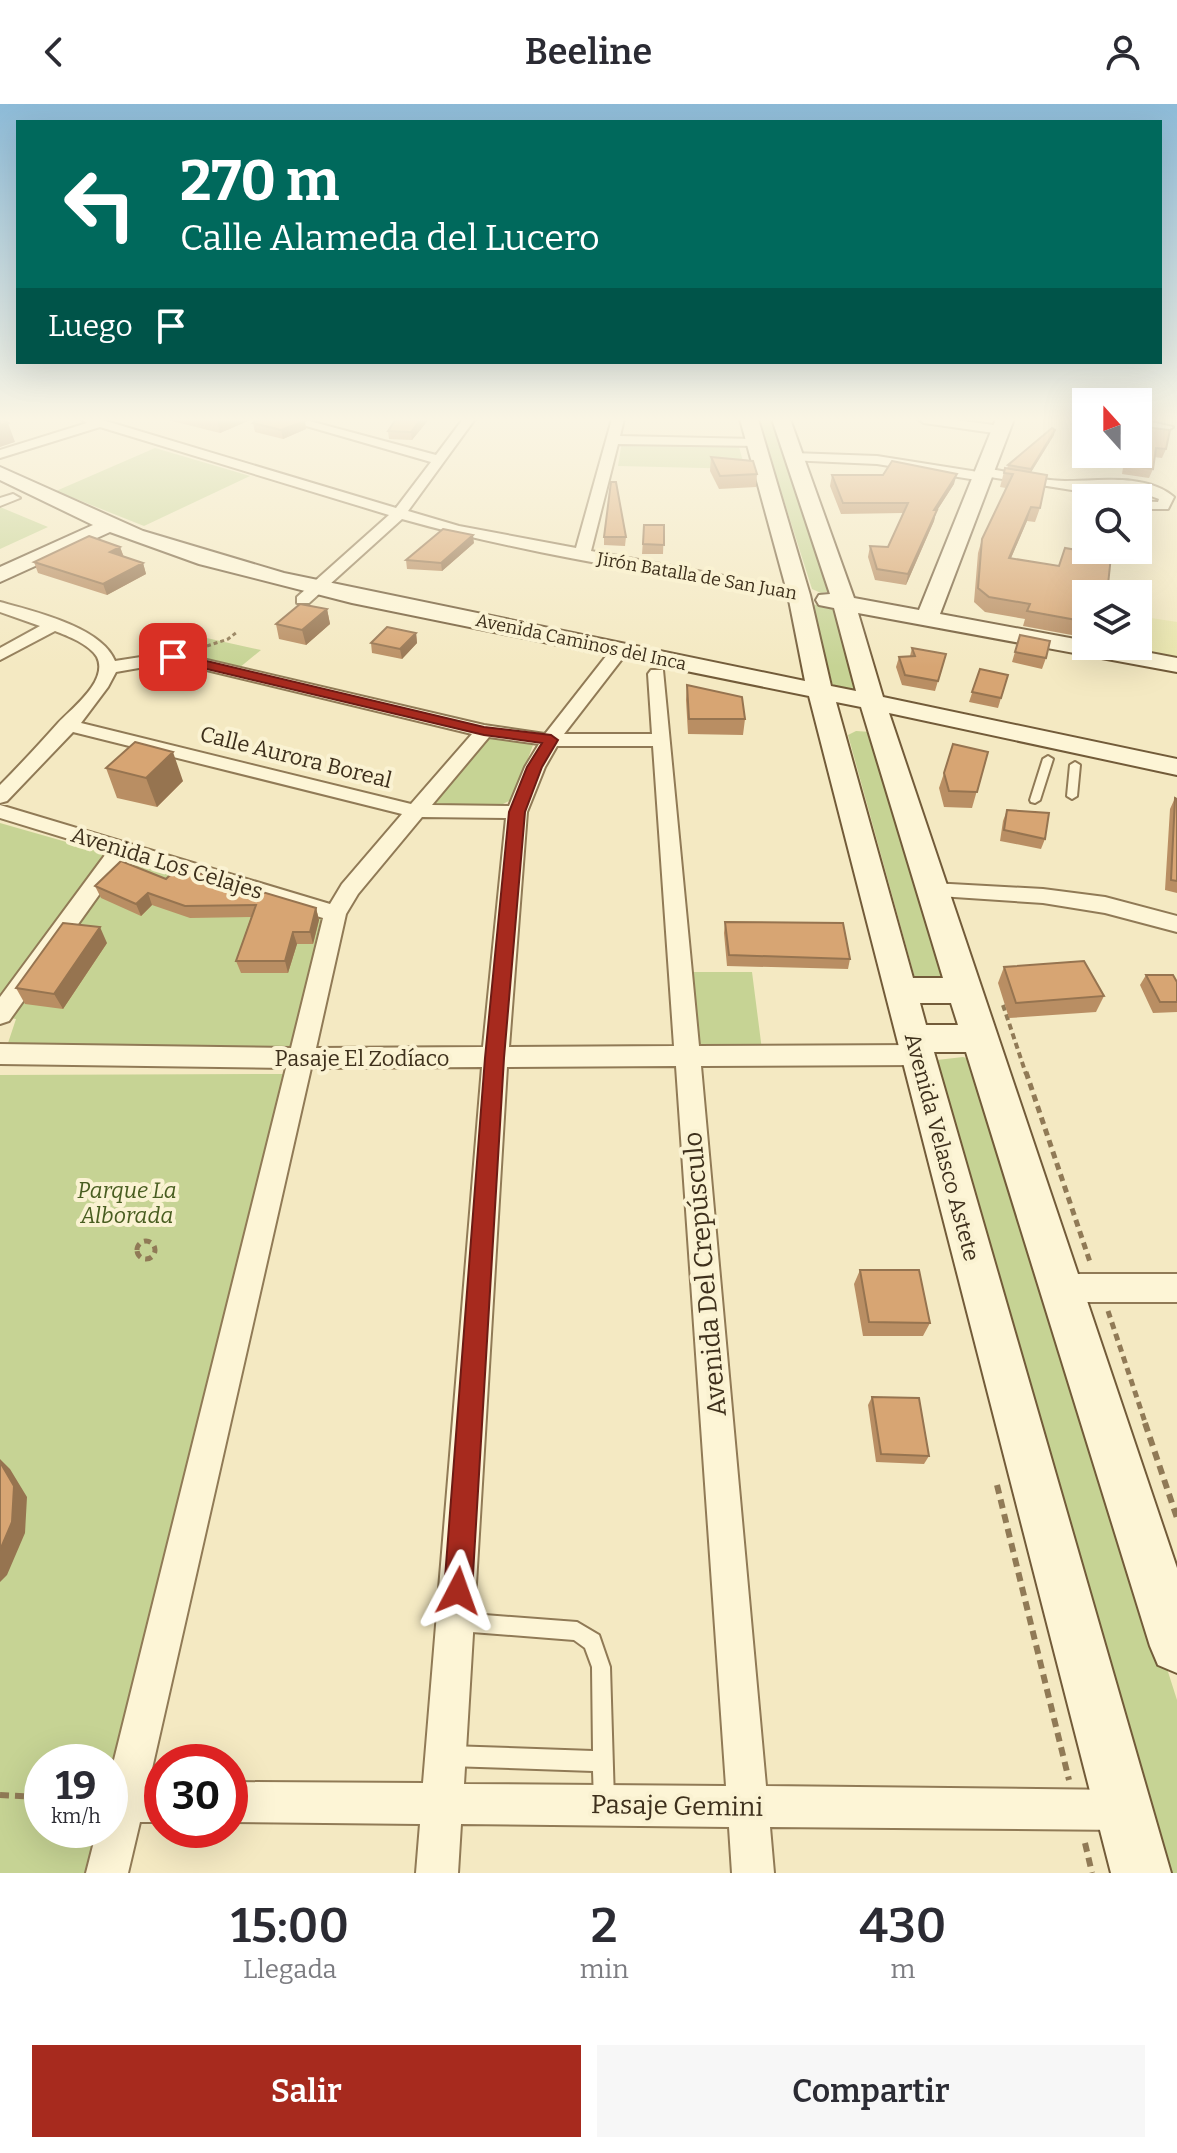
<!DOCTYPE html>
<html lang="es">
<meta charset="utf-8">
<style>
:root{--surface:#fff;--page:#f7f7f7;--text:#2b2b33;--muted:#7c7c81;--accent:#a72a1e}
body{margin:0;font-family:Bitter,serif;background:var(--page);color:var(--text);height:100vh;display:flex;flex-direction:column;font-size:30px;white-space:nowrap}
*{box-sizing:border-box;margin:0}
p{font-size:26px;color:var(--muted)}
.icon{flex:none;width:44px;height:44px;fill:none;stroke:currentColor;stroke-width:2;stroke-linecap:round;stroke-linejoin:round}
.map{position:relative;height:1769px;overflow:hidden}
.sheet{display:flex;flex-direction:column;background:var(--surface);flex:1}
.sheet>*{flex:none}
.top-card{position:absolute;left:16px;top:16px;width:1146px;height:244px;border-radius:0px;box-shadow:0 8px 32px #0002;background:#00695c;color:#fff;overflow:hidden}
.needle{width:52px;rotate:339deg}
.buttons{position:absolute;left:1072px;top:284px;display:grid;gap:16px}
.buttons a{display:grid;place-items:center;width:80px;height:80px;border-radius:0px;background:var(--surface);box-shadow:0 8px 32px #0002;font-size:40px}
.speed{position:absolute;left:24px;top:1640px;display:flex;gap:16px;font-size:40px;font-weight:700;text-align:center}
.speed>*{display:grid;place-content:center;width:104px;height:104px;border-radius:50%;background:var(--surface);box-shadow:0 8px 32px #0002;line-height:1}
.speed small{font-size:20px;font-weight:400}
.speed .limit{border:12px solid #d22;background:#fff;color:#111}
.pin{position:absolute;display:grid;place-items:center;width:68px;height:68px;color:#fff;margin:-34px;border-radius:16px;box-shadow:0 4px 12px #0006}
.me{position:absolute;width:88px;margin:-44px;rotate:4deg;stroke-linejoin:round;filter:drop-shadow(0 0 6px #0008)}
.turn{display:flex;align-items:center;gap:28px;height:168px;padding:0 32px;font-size:36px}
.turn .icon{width:104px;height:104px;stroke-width:2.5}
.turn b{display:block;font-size:56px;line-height:68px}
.then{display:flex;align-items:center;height:76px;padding:0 32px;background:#0003;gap:16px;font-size:30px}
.eta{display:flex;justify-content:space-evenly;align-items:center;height:136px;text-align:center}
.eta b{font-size:48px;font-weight:600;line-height:56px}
.action{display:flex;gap:16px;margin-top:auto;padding:16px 32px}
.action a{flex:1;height:92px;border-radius:0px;background:var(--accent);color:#fff;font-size:32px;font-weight:600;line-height:92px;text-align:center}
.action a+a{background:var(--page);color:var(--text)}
header{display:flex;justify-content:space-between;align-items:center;height:104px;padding:0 32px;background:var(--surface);font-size:36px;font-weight:600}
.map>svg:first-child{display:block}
.farmland{fill:#eae6ae}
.green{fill:#c6d394}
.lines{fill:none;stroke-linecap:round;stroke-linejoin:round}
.lane-casing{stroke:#907a56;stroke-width:4}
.street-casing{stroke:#907a56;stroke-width:4}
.secondary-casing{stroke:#725b39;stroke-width:4}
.path-far3{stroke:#907a56;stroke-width:3;stroke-dasharray:4 3;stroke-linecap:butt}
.path-far2{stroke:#907a56;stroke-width:4;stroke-dasharray:6 4;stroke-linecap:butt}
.path-far1{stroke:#907a56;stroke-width:5;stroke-dasharray:7 5;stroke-linecap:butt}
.path{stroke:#907a56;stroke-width:6;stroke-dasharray:9 6;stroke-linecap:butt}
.lane{fill:#fdf5d6;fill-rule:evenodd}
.street{fill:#fdf5d6;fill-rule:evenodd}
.secondary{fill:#fdf5d6;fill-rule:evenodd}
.wall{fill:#b98e63}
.shaded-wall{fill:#967450}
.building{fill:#d7a573;stroke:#967450;stroke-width:2}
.route{fill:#a72a1e;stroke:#6d1b14;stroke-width:2}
.labels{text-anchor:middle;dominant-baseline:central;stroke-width:8;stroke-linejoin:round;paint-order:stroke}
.far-street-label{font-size:18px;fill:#3e301c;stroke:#faf2d2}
.street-label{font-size:22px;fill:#3e301c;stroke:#faf2d2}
.park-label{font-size:22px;font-style:italic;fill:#485d20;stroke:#faf2d2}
.near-street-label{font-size:26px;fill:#3e301c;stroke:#faf2d2}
</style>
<header><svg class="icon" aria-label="back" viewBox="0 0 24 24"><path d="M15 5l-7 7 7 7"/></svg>Beeline<svg class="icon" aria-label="person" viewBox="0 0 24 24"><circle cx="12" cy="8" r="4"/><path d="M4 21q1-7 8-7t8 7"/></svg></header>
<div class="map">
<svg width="1177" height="1769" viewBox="0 0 1177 1769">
<rect width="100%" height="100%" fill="#f4e9c2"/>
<path class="farmland" d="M 1138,512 L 1177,518 L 1177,554 L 1112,542 L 1138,542 Z"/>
<path class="green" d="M 758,315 L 776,315 L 832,487 L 821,489 L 812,485 Z
M 622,337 L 738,339 L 745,365 L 618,362 Z
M 155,344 L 250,372 L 144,422 L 56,387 Z
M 0,403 L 48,423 L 0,445 Z
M 812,500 L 836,505 L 859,587 L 833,582 Z
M 202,533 L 261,546 L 239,564 L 180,550 Z
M 856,627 L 871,628 L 952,878 L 916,878 L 848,631 Z
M 486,630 L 533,641 L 513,695 L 499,702 L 423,704 Z
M 0,719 L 105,749 L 0,897 Z
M 127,750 L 324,812 L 298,941 L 290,944 L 8,939 L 16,915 L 5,913 Z
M 686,868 L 752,868 L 762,946 L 692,946 Z
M 963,953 L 973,956 L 1177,1596 L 1177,1769 L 1170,1769 L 937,956 Z
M 289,970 L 110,1703 L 110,1658 L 42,1658 L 42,1726 L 104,1726 L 94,1769 L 0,1769 L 0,971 Z"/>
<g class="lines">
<defs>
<path id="lane" d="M 1048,652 L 1053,655 L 1040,696 L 1035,699 L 1031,698 L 1030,696 L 1043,655 Z
M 1075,658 L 1080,661 L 1077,692 L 1072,695 L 1067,692 L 1070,661 Z
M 459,1509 L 577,1518 L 599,1531 L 610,1563 L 614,1697 L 611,1704 L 604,1707 L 597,1704 L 594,1697 L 593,1667 L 449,1662 L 442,1659 L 439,1652 L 442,1645 L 449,1642 L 593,1647 L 592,1563 L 585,1544 L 574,1536 L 459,1527 L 452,1525 L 450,1518 L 452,1511 Z"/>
<path id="street" d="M 81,315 L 99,315 L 396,404 L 431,358 L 282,315 L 302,315 L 436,351 L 463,315 L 475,315 L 408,407 L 459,422 L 576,444 L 612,315 L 624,315 L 620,332 L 755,335 L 760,336 L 760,342 L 618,340 L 591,447 L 799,486 L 807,491 L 799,496 C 666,470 532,452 402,415 L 309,499 L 297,499 L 297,493 L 389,411 L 100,323 L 0,354 L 0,346 L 87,319 Z
M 918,315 L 949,315 L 1001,322 L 1007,326 L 1001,330 L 924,319 Z
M 1138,315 L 1173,323 L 1167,327 L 1138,323 Z
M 793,349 L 877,352 L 978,368 L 985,364 C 1011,368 1039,377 1065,377 C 1098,377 1146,369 1174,393 L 1168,405 L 1138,405 L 1138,397 L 1158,398 L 1159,395 C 1134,385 1097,376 1072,386 L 990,373 L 983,377 L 877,360 L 788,356 L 788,350 Z
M 13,390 L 20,394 L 0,402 L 0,394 Z
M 0,498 C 33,507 102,523 115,557 L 173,548 L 484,621 L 545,630 L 614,542 L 620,541 L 629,546 L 564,630 L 652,630 L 648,570 L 651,566 L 663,566 L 699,942 L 917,941 L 926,944 L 930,951 L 926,958 L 917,961 L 701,962 L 766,1682 L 1124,1686 L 1138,1692 L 1144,1706 L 1138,1720 L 1124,1726 L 770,1723 L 774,1769 L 732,1769 L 729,1723 L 461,1720 L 458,1769 L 416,1769 L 420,1720 L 230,1718 L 230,1678 L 423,1679 L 482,963 L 311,964 L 149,1678 L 162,1678 L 162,1718 L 140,1718 L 128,1769 L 86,1769 L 97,1726 L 110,1726 L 110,1672 L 286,964 L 0,960 L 0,940 L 291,944 L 323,814 L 126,753 L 9,917 L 0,920 L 0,893 L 108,747 L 0,714 L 0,701 L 330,800 L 342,780 L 402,710 L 73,628 L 7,697 L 0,699 L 0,681 C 20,661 41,638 58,619 C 71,605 109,577 97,553 C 89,540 68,532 55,527 L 0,556 L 0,544 L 40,522 L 0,508 ZM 173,558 L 472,630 L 411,700 L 81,619 L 108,583 L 116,568 ZM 489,633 L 539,640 L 525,663 L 509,702 L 432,701 ZM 557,642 L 653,642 L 674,942 L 509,943 L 527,708 L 545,663 ZM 422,713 L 506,714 L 483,943 L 316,944 L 346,810 L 358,790 ZM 676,962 L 726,1682 L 464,1680 L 507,963 Z
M 932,779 L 1043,785 L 1105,793 L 1177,812 L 1177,828 L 1105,809 L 1043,799 L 924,791 L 921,786 L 924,781 Z
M 1061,1170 L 1177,1170 L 1177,1198 L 1061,1198 L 1050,1194 L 1046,1184 L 1050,1174 Z"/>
<path id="secondary" d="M 740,315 L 758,315 L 810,491 L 831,582 L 856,587 L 834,504 L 819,501 L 816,496 L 819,491 L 830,490 L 772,315 L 790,315 L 854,494 L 919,506 L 996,315 L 1014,315 L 940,510 L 1086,537 L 1086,542 L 1114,542 L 1177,554 L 1177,568 L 858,509 L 883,593 L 1177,655 L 1177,671 L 889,609 L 1177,1464 L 1177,1569 L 1158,1561 L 1150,1542 L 966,948 L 934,948 L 1171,1769 L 1111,1769 L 809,592 L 352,499 L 199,460 L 110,428 L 0,478 L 0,463 L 93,421 L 0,376 L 0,363 L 143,427 L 284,469 L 805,577 L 788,491 ZM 836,598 L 861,603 L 943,874 L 913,874 ZM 920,899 L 951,899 L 958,921 L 926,921 Z"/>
</defs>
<use href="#lane" class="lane-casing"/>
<use href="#street" class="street-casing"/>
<use href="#secondary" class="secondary-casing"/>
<path class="path-far3" d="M 207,542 L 228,535 L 237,528"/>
<path class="path-far2" d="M 1003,901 L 1026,970"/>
<path class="path-far1" d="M 1026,968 L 1090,1158
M137 1146a9 9 0 1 1 18 0a9 9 0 1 1-18 0Z
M 1108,1207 L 1146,1321"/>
<path class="path" d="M 1145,1319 L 1177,1414
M 997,1381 L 1069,1676
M 0,1691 L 42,1693
M 1085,1739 L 1092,1769"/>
<use href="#lane" class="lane"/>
<use href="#street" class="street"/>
<use href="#secondary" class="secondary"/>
</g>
<path class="wall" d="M 164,315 L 250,315 L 250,316 L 220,329 Z
M 429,315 L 412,336 L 389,335 L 388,327 Z
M 253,319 L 306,325 L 283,335 L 255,328 Z
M 1138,327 L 1166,345 L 1162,354 L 1154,353 L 1153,365 L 1149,374 L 1122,370 L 1125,351 L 1121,350 L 1138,350 Z
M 1054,331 L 1031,368 L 1040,404 L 1035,418 L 1027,417 L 1011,454 L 1086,490 L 1086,511 L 1083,511 L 1077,532 L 1023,522 L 1025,515 L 985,508 L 974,498 L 978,449 L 982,435 L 1006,384 L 1000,383 L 1005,364 L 1007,365 L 1008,361 Z
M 711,353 L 757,370 L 756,383 L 719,385 L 710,367 Z
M 832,371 L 954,380 L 936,408 L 934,417 L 906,481 L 875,476 L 868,453 L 870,442 L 888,443 L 903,409 L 841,410 L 830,382 Z
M 644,421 L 664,421 L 663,450 L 642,450 Z
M 604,433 L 626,433 L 625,442 L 604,441 Z
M 474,439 L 442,467 L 407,465 L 406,456 Z
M 120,443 L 124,453 L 143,459 L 146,470 L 107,491 L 38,469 L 34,458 Z
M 327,505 L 330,520 L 306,541 L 279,535 L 276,520 Z
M 416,529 L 417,539 L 402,555 L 372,549 L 371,539 Z
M 1020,531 L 1046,554 L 1042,565 L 1012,558 Z
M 912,544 L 946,550 L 935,587 L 902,581 L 896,563 L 899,553 L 910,552 Z
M 980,565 L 1008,571 L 998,604 L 969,598 Z
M 687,581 L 745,615 L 743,631 L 688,630 L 686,596 Z
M 988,648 L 972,704 L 944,703 L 939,684 L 944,669 Z
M 106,664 L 183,677 L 157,703 L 117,694 Z
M 1175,694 L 1177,695 L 1177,789 L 1165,786 L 1170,705 Z
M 1007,706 L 1045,735 L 1041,745 L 1000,737 L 1003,717 Z
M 166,775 L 316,804 L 319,816 L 313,840 L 297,840 L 288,869 L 241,869 L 236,857 L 251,813 L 190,814 L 152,801 L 141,812 L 101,794 L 95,782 Z
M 725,818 L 850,855 L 848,865 L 727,862 L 724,829 Z
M 107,839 L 63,905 L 25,900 L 16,884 Z
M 1004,863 L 1104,892 L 1096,908 L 1009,914 L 998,879 Z
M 1146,871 L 1177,878 L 1177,908 L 1153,909 L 1140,881 Z
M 860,1166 L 930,1219 L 923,1232 L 863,1232 L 854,1180 Z
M 872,1293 L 929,1352 L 924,1360 L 876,1358 L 868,1301 Z"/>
<path class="shaded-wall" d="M 217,315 L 250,315 L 250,316 L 220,329 Z
M 421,315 L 429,315 L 412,336 L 411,328 Z
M 305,317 L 306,325 L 283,335 L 281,326 Z
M 8,319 L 15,338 L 0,343 L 0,321 Z
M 1055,326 L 1054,331 L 1030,370 L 1031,365 Z
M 957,370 L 954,380 L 936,408 L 934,417 L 906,481 L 908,470 L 934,406 Z
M 1031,403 L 1027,417 L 1005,468 L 1009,454 Z
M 473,431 L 474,439 L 442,467 L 441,459 Z
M 120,443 L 124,454 L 110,448 Z
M 143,459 L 146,470 L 107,491 L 103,480 Z
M 327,505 L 330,520 L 306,541 L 302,526 Z
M 416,529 L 417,539 L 402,555 L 400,545 Z
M 173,648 L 183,677 L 157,703 L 146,674 Z
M 148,789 L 152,801 L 141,812 L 136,800 Z
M 316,804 L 319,816 L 313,840 L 310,828 Z
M 100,823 L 107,839 L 63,905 L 54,890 Z
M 293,828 L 297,840 L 288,869 L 285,857 Z
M 0,1355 L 10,1365 L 27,1393 L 25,1429 L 7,1471 L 0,1478 Z"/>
<path class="building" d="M 0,315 L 1,315 L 8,319 L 0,321 Z
M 259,315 L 297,315 L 305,317 L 281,326 L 253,319 Z
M 396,315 L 421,315 L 411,328 L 388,327 Z
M 1145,323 L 1170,326 L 1166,345 L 1156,344 L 1153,365 L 1125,361 L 1127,350 L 1138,350 L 1138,327 L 1144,328 Z
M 1052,324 L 1055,326 L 1031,365 L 1008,361 Z
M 711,353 L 753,357 L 757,370 L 720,372 Z
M 892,357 L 957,370 L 934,406 L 937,406 L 908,470 L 877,465 L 870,442 L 888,443 L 908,399 L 843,399 L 832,371 L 883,371 Z
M 1005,364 L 1047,371 L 1040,404 L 1031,403 L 1009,454 L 1059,462 L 1065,444 L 1111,452 L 1107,490 L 1086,490 L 1082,517 L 1027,507 L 1030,500 L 989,493 L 978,484 L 982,435 L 1013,370 L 1004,369 Z
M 611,378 L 616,378 L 626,433 L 604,433 Z
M 644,421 L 664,421 L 664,441 L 643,440 Z
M 443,425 L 473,431 L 441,459 L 406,456 Z
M 89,432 L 120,443 L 110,448 L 143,459 L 103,480 L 34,458 Z
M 300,500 L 327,505 L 302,526 L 276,520 Z
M 387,523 L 416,529 L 400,545 L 371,539 Z
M 1020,531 L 1050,537 L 1046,554 L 1015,548 Z
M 912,544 L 946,550 L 938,577 L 905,571 L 899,553 L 915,552 Z
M 980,565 L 1008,571 L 1001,594 L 972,588 Z
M 687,581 L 742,593 L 745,615 L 689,615 Z
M 135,638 L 173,648 L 146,674 L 106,664 Z
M 953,640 L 988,648 L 977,688 L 949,687 L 944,669 Z
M 1175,694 L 1177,695 L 1177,777 L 1171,776 Z
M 1007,706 L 1049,709 L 1045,735 L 1004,726 Z
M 121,757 L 166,775 L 178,763 L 316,804 L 310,828 L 293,828 L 285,857 L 236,857 L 256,801 L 185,802 L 148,789 L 136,800 L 95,782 Z
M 725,818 L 843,819 L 850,855 L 729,851 Z
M 63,819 L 100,823 L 54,890 L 16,884 Z
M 1084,857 L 1104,892 L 1016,899 L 1004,863 Z
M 1146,871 L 1173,871 L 1177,878 L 1177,898 L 1160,898 Z
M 860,1166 L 919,1166 L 930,1219 L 869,1218 Z
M 872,1293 L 919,1294 L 929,1352 L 881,1350 Z
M 0,1358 L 14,1382 L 12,1418 L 0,1446 Z"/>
<linearGradient id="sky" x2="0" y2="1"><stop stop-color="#8dbbd8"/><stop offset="0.56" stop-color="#faf5e4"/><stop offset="1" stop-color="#faf5e4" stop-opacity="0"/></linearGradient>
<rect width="1177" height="563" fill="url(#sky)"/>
<path class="route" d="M 173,549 L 484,623 L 551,631 L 558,636 L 542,663 L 525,708 L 504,954 L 472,1487 L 468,1497 L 458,1501 L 448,1497 L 444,1487 L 485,954 L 509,708 L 527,663 L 542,639 L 484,631 L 169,556 L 169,550 Z"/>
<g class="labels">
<g class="far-street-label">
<text transform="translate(697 472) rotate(10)">Jirón Batalla de San Juan</text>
<text transform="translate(581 538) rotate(12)">Avenida Caminos del Inca</text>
</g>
<g class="street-label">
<text transform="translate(296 653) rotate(14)">Calle Aurora Boreal</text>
<text transform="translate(167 759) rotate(17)">Avenida Los Celajes</text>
<text x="362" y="954">Pasaje El Zodíaco</text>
<text transform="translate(942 1043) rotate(75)">Avenida Velasco Astete</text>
</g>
<g class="park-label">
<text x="127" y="1086">Parque La<tspan x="127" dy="25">Alborada</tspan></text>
</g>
<g class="near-street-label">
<text transform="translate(705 1170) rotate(-95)">Avenida Del Crepúsculo</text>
<text transform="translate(677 1702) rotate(1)">Pasaje Gemini</text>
</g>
</g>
</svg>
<div class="buttons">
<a><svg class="needle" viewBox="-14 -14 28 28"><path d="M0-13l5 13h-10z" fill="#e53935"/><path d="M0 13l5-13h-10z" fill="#7c7c81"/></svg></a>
<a><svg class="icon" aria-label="search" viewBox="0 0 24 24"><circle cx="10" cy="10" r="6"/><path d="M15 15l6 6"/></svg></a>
<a><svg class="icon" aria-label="layers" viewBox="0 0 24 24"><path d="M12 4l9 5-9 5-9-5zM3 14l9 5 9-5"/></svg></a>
</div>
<div class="speed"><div>19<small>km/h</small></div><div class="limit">30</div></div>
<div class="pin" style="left:173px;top:553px;background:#d93025"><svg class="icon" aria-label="arrive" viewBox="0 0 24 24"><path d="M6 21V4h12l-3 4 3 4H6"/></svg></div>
<svg class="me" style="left:458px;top:1487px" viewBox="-20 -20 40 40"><path d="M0-17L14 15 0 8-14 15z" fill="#a72a1e" stroke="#fff" stroke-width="4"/></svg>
<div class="top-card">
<div class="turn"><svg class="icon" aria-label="left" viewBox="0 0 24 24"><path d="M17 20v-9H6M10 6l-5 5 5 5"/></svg><div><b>270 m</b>Calle Alameda del Lucero</div></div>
<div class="then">Luego<svg class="icon" aria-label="arrive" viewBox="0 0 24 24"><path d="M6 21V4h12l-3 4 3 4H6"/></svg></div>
</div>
</div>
<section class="sheet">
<div class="eta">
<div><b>15:00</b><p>Llegada</p></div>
<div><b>2</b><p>min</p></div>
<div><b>430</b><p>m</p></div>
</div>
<div class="action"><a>Salir</a><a>Compartir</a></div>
</section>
